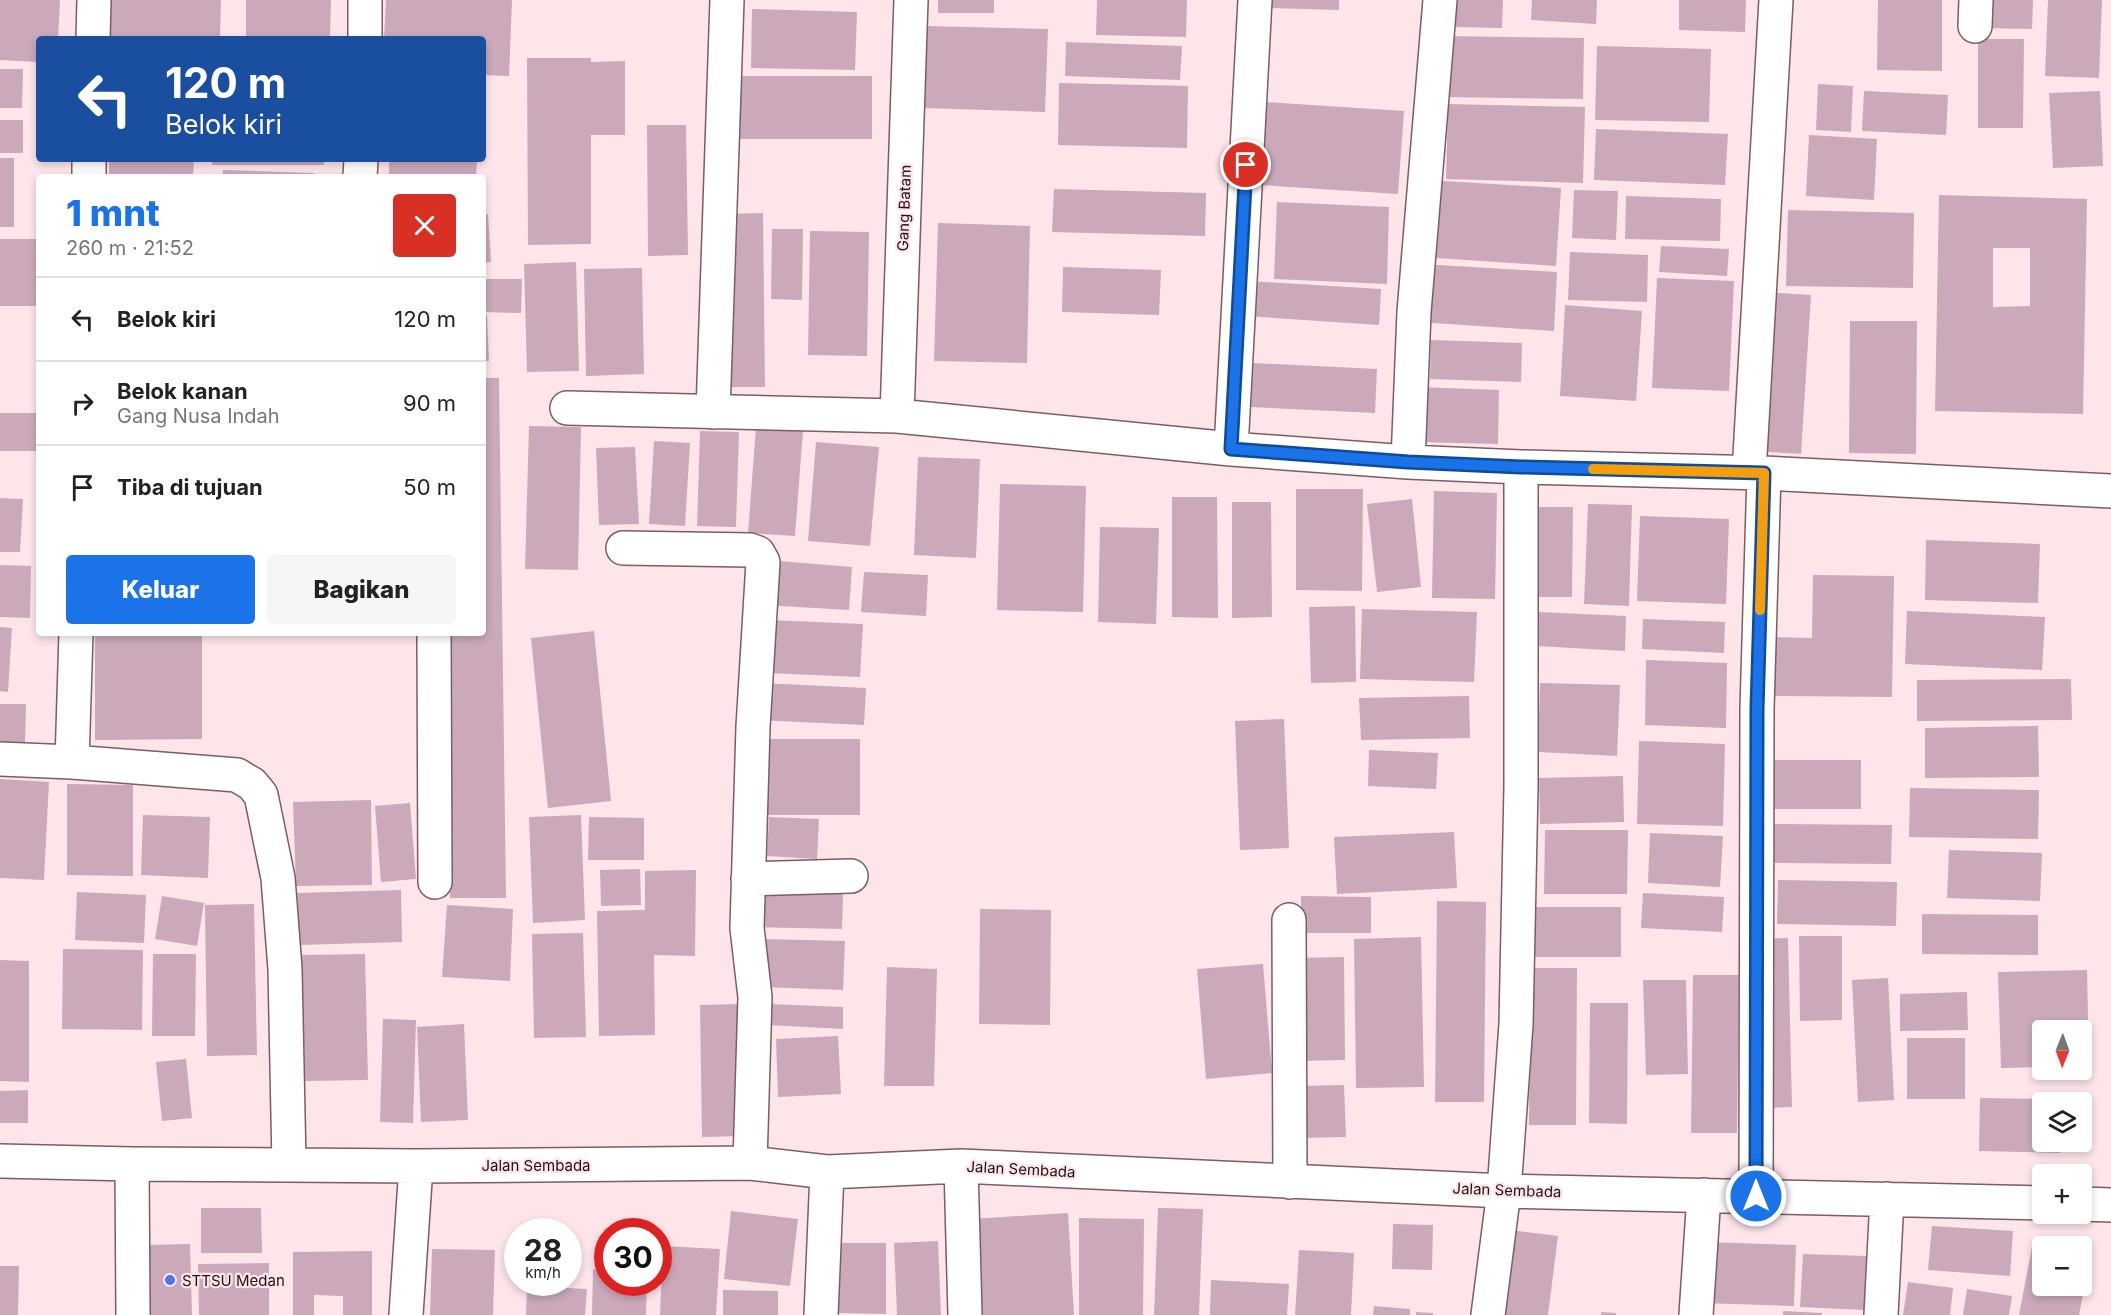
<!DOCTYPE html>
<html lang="id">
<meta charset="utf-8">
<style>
:root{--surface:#fff;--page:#f6f6f6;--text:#222;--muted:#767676;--line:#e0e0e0;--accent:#1a73e8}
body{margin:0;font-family:Inter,sans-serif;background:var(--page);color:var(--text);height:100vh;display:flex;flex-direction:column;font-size:22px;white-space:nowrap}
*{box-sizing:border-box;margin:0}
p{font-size:20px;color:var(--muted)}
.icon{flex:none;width:33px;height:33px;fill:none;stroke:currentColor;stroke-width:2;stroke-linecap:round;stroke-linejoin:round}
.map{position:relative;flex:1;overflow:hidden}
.side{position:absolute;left:36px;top:174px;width:450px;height:462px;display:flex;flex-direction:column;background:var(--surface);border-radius:6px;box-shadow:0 3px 9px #0003}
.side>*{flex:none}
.hud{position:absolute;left:36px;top:36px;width:450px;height:126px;border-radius:6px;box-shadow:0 3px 9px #0003;background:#1a4fa0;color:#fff;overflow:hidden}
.needle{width:39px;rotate:181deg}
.tools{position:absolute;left:2032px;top:1020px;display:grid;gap:12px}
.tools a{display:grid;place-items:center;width:60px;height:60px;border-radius:6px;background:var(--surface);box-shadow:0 3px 9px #0003;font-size:30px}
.speed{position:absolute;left:504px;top:1218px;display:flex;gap:12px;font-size:30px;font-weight:700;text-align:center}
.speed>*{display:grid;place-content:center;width:78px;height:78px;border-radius:50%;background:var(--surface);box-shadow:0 3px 9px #0003;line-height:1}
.speed small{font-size:15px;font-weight:400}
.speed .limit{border:9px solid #d22;background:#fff;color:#111}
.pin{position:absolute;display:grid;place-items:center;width:51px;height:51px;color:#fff;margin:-26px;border:3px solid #fff;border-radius:50%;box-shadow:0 2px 6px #0007}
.me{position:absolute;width:66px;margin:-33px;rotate:0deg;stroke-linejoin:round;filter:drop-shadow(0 0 4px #0008)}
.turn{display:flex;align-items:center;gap:21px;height:126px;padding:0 30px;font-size:27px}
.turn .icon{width:78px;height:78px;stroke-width:2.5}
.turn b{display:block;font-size:42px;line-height:51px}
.round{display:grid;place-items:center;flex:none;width:63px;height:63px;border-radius:6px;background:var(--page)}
.overview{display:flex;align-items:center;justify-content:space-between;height:102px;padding:0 30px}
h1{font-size:36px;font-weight:800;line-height:45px;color:var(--accent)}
.primary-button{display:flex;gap:12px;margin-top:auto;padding:12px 30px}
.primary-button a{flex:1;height:69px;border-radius:6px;background:var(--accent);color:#fff;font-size:24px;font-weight:800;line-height:69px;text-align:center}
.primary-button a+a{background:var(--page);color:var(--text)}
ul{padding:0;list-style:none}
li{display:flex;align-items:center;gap:18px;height:84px;padding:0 30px;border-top:2px solid var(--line)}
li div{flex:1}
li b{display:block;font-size:22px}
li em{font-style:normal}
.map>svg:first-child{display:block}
.building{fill:#cba9bb;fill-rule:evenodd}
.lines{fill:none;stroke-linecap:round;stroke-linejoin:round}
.minor-casing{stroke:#7e5c64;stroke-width:36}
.minor{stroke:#fff;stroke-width:33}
.route-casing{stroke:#114b97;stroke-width:15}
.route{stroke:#1a73e8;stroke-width:10}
.slow{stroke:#f59e0b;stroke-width:10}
.poi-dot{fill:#4c76e9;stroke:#fde5ea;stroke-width:2}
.labels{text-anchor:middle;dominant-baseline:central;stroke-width:4.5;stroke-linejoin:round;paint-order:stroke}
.street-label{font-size:15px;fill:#211316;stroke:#fde5ea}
.poi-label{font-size:15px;fill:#211316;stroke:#fde5ea;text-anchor:start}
</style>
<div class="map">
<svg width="2111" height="1315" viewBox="0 0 2111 1315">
<rect width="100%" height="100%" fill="#fde5ea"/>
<path class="building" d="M 0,0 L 60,0 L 58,39 L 39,39 L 39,62 L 0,60 Z
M 106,0 L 221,0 L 220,39 L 106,39 Z
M 246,0 L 331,0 L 330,39 L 246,39 Z
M 386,0 L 512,0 L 509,76 L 483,75 L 483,39 L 384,39 Z
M 938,0 L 994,0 L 994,13 L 938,13 Z
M 1097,0 L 1187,0 L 1186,37 L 1096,35 Z
M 1267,0 L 1339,0 L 1339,10 L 1267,8 Z
M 1452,0 L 1503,0 L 1502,28 L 1451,27 Z
M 1532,0 L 1597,0 L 1596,24 L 1531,20 Z
M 1679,0 L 1746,0 L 1745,32 L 1679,30 Z
M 1878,0 L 1942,0 L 1942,71 L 1877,70 Z
M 1981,0 L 2033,0 L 2032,29 L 1980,28 Z
M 2048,0 L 2102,0 L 2099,78 L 2045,76 Z
M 752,9 L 857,12 L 855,70 L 751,68 Z
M 926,26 L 1048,29 L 1045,112 L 924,108 Z
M 1441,36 L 1584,38 L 1583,99 L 1440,97 Z
M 1978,39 L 2024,39 L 2023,128 L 1978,128 Z
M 1066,42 L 1182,46 L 1180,80 L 1065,76 Z
M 1597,46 L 1711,49 L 1709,122 L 1595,120 Z
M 527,58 L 591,58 L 591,62 L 625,61 L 625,135 L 591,135 L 591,244 L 528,245 Z
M 0,69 L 23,69 L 22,108 L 0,108 Z
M 737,76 L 872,76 L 872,139 L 737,139 Z
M 1059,83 L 1188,86 L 1187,148 L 1058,145 Z
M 1818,84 L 1853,86 L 1851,132 L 1816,130 Z
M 1864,91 L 1948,95 L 1946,135 L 1862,131 Z
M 2100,91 L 2103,166 L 2053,168 L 2049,93 Z
M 1265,102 L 1404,111 L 1398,194 L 1260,185 Z
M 1448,104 L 1585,107 L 1583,183 L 1446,179 Z
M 0,120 L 23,120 L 23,153 L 0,153 Z
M 647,125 L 686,125 L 688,255 L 648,256 Z
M 1596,129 L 1728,134 L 1725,185 L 1594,180 Z
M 1809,135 L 1877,139 L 1874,200 L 1806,196 Z
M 0,158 L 14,158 L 14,227 L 0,227 Z
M 109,159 L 194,159 L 193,177 L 109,177 Z
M 212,159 L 324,159 L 324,165 L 212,165 Z
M 389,159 L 477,159 L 476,177 L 389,177 Z
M 223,170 L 314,173 L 314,177 L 222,177 Z
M 1427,180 L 1561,188 L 1556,266 L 1422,257 Z
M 1054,189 L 1206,193 L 1205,236 L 1052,232 Z
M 1574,190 L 1618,191 L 1616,240 L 1572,238 Z
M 1939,195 L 2087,199 L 2083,414 L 1935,411 ZM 1993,248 L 2030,248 L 2030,306 L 1993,307 Z
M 1626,196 L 1721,199 L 1720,241 L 1625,239 Z
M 1277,202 L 1389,207 L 1387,284 L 1274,279 Z
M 1788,210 L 1914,213 L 1913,288 L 1786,286 Z
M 763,213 L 765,387 L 727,387 L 725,214 Z
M 483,214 L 488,214 L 491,262 L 483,263 Z
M 938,223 L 1030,226 L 1027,363 L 934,361 Z
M 772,229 L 803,229 L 802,300 L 771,299 Z
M 810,231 L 869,232 L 867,356 L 808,355 Z
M 0,239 L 39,239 L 39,306 L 0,306 Z
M 1661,246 L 1729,249 L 1727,276 L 1659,272 Z
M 1570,252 L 1648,255 L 1647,302 L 1568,300 Z
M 576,262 L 579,371 L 527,372 L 524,264 Z
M 1422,264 L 1557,272 L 1554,331 L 1419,322 Z
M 1063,267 L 1161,270 L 1159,315 L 1062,312 Z
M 642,268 L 644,374 L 586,376 L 584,269 Z
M 1657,278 L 1734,281 L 1729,391 L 1652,388 Z
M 483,279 L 522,279 L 521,313 L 483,312 Z
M 1248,281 L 1381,289 L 1379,325 L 1245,316 Z
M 1763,292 L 1811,295 L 1801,454 L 1754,451 Z
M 1565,305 L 1642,311 L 1636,401 L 1560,396 Z
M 483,315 L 487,315 L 489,361 L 483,361 Z
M 1850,321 L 1917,321 L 1916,454 L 1849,453 Z
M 1431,340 L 1522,343 L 1521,382 L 1430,379 Z
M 1253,363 L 1377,369 L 1375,413 L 1251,407 Z
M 483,378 L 499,378 L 506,898 L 450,898 L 446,633 L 483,633 Z
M 1419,387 L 1499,390 L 1498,444 L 1417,442 Z
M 0,413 L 39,413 L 39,451 L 0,451 Z
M 529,426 L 581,427 L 578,570 L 525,569 Z
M 756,427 L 803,430 L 795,536 L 748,533 Z
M 700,431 L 739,432 L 736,527 L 697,526 Z
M 654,441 L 690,443 L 685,526 L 649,524 Z
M 816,442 L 879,447 L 870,546 L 808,541 Z
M 635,447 L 639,524 L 599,525 L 596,448 Z
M 918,457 L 980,459 L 976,558 L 914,555 Z
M 1000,484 L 1086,486 L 1083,612 L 997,610 Z
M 1296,489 L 1363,489 L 1362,591 L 1296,590 Z
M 1434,491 L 1497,493 L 1495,599 L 1432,598 Z
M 1172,497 L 1217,497 L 1218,618 L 1172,617 Z
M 0,498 L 23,499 L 20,552 L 0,552 Z
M 1412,499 L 1421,587 L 1377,592 L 1367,504 Z
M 1232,502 L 1271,502 L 1272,617 L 1232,618 Z
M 1588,504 L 1632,505 L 1629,606 L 1584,604 Z
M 1528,507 L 1573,507 L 1572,597 L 1527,597 Z
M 1640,516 L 1729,519 L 1726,604 L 1637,601 Z
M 1100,527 L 1159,528 L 1156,624 L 1098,622 Z
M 1926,540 L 2040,544 L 2038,603 L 1925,600 Z
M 767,560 L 852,567 L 849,610 L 763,605 Z
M 0,565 L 31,566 L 30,618 L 0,617 Z
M 864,572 L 928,575 L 926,616 L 861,612 Z
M 1813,575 L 1894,576 L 1892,697 L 1763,696 L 1764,637 L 1812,638 Z
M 1355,606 L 1356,682 L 1311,683 L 1309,607 Z
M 1362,609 L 1477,612 L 1474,682 L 1360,679 Z
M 1907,611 L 2045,617 L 2042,670 L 1905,664 Z
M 1538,612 L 1626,616 L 1625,651 L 1537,646 Z
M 1643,619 L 1725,622 L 1724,653 L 1642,649 Z
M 769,620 L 863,624 L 860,677 L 767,673 Z
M 0,627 L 12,628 L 8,692 L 0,691 Z
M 594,631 L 611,801 L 548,808 L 531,638 Z
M 95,633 L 202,633 L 202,739 L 95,740 Z
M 1646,660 L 1727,663 L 1726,728 L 1645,725 Z
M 2071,679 L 2072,720 L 1917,721 L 1917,680 Z
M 761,683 L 866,688 L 864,725 L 759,720 Z
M 1540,683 L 1620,685 L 1617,756 L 1538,752 Z
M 1469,696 L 1470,738 L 1361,740 L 1359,698 Z
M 0,704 L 26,704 L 25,742 L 0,742 Z
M 1284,719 L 1289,848 L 1240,850 L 1235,721 Z
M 2038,726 L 2039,777 L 1925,778 L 1925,728 Z
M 765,739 L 860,739 L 860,815 L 765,815 Z
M 1639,741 L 1725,744 L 1723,826 L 1637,824 Z
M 1369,750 L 1438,753 L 1436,789 L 1368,786 Z
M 1769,760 L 1861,760 L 1861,809 L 1769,809 Z
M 1623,776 L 1624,822 L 1540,824 L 1539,778 Z
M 0,779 L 49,782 L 44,880 L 0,878 Z
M 67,784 L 133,785 L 133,876 L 67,875 Z
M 1910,788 L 2039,790 L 2038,839 L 1909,837 Z
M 371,800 L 372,885 L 296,886 L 293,802 Z
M 410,803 L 416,879 L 381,882 L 375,806 Z
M 143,815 L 210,817 L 208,878 L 141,875 Z
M 581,815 L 585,920 L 533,923 L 529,817 Z
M 589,817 L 644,818 L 644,860 L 588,860 Z
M 769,817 L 819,819 L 817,859 L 767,856 Z
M 1772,824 L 1892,825 L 1891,864 L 1772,863 Z
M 1545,830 L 1628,830 L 1627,894 L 1544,894 Z
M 1454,832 L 1457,888 L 1337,894 L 1334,837 Z
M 1650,833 L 1723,836 L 1720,887 L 1648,883 Z
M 1949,850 L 2042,853 L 2040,901 L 1947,898 Z
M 640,869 L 641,905 L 601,906 L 600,870 Z
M 696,870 L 695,956 L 654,955 L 655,1035 L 599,1036 L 597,911 L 645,910 L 645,871 Z
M 1778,880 L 1897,882 L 1896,926 L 1777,924 Z
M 401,890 L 402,942 L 299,945 L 297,893 Z
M 751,891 L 843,893 L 842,929 L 751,927 Z
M 77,892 L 146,895 L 144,943 L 75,940 Z
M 1643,893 L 1724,897 L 1722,932 L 1641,928 Z
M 162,896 L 204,903 L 197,946 L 155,939 Z
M 1301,896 L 1371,897 L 1371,933 L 1301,933 Z
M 1437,901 L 1486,902 L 1484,1102 L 1435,1102 Z
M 254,904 L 257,1055 L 207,1056 L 205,905 Z
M 447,905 L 513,909 L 510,981 L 442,977 Z
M 1535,907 L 1621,907 L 1621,957 L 1534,957 Z
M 980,909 L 1051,910 L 1050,1025 L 979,1024 Z
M 1922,914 L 2038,915 L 2038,955 L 1922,954 Z
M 583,933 L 586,1037 L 534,1038 L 532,934 Z
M 1799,936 L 1842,936 L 1842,1020 L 1800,1021 Z
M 1421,937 L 1424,1087 L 1356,1088 L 1354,939 Z
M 1788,938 L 1792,1107 L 1764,1108 L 1759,939 Z
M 762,939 L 845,941 L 843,990 L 760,987 Z
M 63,949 L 143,950 L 142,1030 L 62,1029 Z
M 153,954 L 196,954 L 195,1036 L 152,1036 Z
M 365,954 L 368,1080 L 305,1081 L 302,955 Z
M 1344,957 L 1345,1060 L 1296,1061 L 1295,958 Z
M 0,960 L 29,961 L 29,1082 L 0,1081 Z
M 1263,964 L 1272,1073 L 1206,1079 L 1197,969 Z
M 887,967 L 937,969 L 934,1086 L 884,1086 Z
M 1530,968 L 1577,968 L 1576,1125 L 1529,1125 Z
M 2087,970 L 2089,1066 L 2082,1066 L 2082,1030 L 2043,1030 L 2043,1067 L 2001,1068 L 1998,972 Z
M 1693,975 L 1739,975 L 1737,1133 L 1691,1133 Z
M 1888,978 L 1894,1100 L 1858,1102 L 1852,980 Z
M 1643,980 L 1686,980 L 1688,1074 L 1646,1075 Z
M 1967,992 L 1968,1030 L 1900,1031 L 1900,994 Z
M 1590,1003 L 1628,1003 L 1627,1124 L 1589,1123 Z
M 742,1004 L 743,1136 L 702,1137 L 700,1005 Z
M 769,1004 L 843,1007 L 843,1029 L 768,1025 Z
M 383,1019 L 416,1020 L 413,1123 L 380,1122 Z
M 464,1024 L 468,1120 L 421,1122 L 417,1027 Z
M 838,1036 L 841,1094 L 778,1097 L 776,1039 Z
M 1907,1038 L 1965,1038 L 1965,1099 L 1907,1099 Z
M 186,1059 L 192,1118 L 162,1121 L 156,1062 Z
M 1344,1085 L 1346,1137 L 1301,1138 L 1300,1086 Z
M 28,1090 L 28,1123 L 0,1123 L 0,1091 Z
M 1980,1098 L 2061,1099 L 2061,1102 L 2043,1102 L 2043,1142 L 2061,1142 L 2060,1153 L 1979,1151 Z
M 201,1208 L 261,1208 L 262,1253 L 201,1253 Z
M 1158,1208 L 1203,1209 L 1199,1315 L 1154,1315 Z
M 731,1211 L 798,1219 L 790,1286 L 724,1279 Z
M 1068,1213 L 1074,1315 L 977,1315 L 971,1219 Z
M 1079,1218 L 1144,1219 L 1143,1315 L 1079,1315 Z
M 1393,1224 L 1433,1225 L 1432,1270 L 1392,1269 Z
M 1932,1226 L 2013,1231 L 2010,1276 L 1928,1270 Z
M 1510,1230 L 1558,1236 L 1548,1315 L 1499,1315 Z
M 938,1241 L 941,1315 L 897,1315 L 894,1243 Z
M 1706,1242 L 1796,1245 L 1794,1306 L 1703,1303 Z
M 838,1243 L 886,1243 L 886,1314 L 838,1313 Z
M 190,1244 L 192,1315 L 150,1315 L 147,1245 Z
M 663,1246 L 720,1249 L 716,1315 L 660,1315 Z
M 2032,1247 L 2043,1249 L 2043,1286 L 2082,1286 L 2082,1256 L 2090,1258 L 2079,1315 L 2019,1315 Z
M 432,1249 L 495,1250 L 493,1315 L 430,1315 Z
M 1299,1250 L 1354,1253 L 1351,1315 L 1295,1315 Z
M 372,1251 L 372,1315 L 343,1315 L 343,1296 L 314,1295 L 314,1315 L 293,1315 L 293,1252 Z
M 1803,1254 L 1866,1256 L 1865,1310 L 1800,1307 Z
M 269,1263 L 269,1315 L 199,1315 L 198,1264 Z
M 0,1266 L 19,1266 L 18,1315 L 0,1315 Z
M 593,1269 L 608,1270 L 608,1282 L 647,1282 L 646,1315 L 592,1315 Z
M 1211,1280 L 1289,1284 L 1287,1315 L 1210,1315 Z
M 1908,1282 L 1953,1288 L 1950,1315 L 1903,1315 Z
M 527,1286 L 587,1289 L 585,1315 L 526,1315 Z
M 1967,1289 L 2012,1296 L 2009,1315 L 1963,1315 Z
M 723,1290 L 778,1291 L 778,1315 L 723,1315 Z
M 1374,1306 L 1410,1309 L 1410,1315 L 1373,1315 Z
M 1783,1311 L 1822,1313 L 1822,1315 L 1783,1315 Z
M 1416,1312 L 1433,1313 L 1433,1315 L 1416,1315 Z
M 1601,1312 L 1616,1313 L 1616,1315 L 1601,1315 Z"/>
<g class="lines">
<defs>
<path id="minor" d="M 1975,26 L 1976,0
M 93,39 L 94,0
M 365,39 L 365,0
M 89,177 L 89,159
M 360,177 L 361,159
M 567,408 L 897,416 L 1231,449 L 1408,462 L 1521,467 L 1764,473 L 2111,491
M 713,412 L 727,0
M 897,416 L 911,0
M 1231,449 L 1255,0
M 1408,462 L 1414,312 L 1440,0
M 1749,473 L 1776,0
M 623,548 L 750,550 L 758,553 L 763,562 L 753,727 L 747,928 L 755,997 L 750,1163
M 434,633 L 435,882
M 0,759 L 72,762 L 237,775 L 252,784 L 261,795 L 278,878 L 285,969 L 289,1164
M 72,762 L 76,633
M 748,879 L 851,876
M 1289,920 L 1290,1182
M 0,1161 L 132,1164 L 416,1166 L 750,1163 L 827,1172 L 961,1166 L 1504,1191 L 2043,1203
M 132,1164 L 133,1315
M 961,1166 L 965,1315
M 1756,1196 L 1757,709 L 1764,473
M 2082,1204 L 2111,1205
M 406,1315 L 416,1166
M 821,1315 L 827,1172
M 1488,1315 L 1504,1191 L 1516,1024 L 1521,787 L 1521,467
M 1696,1315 L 1704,1195
M 1881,1315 L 1887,1199"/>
</defs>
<use href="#minor" class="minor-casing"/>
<use href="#minor" class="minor"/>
</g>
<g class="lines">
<defs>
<path id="route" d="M 1246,165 L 1231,449 L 1408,462 L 1521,467 L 1764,473 L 1757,709 L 1756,1196"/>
</defs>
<use href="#route" class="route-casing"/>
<use href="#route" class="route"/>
<path class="slow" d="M 1593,469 L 1764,473 L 1760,610"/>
</g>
<circle class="poi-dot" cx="170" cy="1280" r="6"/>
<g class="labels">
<g class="street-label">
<text transform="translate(904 208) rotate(-88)">Gang Batam</text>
<text x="536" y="1165">Jalan Sembada</text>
<text transform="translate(1021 1169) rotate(3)">Jalan Sembada</text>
<text transform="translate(1507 1190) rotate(2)">Jalan Sembada</text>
</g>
<g class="poi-label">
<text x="182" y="1280">STTSU Medan</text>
</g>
</g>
</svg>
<div class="tools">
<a><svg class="needle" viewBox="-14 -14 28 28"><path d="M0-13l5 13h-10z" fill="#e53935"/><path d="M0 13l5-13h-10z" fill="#767676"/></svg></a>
<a><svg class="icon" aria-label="layers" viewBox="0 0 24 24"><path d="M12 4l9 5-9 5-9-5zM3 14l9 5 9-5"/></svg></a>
<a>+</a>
<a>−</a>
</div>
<div class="speed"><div>28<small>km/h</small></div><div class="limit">30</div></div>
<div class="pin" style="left:1246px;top:165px;background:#d93025"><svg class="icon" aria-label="arrive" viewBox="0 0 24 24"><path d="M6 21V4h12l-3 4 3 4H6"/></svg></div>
<svg class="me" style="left:1756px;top:1196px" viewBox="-20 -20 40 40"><circle r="17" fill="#1a73e8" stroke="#fff" stroke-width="3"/><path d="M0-11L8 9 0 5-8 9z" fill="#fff"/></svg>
<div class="hud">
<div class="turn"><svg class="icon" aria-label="left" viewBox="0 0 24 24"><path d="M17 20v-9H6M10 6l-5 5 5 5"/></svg><div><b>120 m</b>Belok kiri</div></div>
</div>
<section class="side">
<div class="overview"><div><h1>1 mnt</h1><p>260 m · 21:52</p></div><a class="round" style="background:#d93025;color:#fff"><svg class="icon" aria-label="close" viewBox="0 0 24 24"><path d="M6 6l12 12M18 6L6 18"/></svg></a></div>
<ul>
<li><svg class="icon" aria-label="left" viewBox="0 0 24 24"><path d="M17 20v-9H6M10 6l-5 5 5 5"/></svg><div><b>Belok kiri</b></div><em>120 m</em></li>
<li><svg class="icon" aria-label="right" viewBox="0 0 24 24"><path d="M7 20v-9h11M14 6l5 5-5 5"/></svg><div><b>Belok kanan</b><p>Gang Nusa Indah</p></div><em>90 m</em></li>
<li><svg class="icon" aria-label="arrive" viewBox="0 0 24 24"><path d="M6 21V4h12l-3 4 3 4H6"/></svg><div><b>Tiba di tujuan</b></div><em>50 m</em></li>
</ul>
<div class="primary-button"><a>Keluar</a><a>Bagikan</a></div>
</section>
</div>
